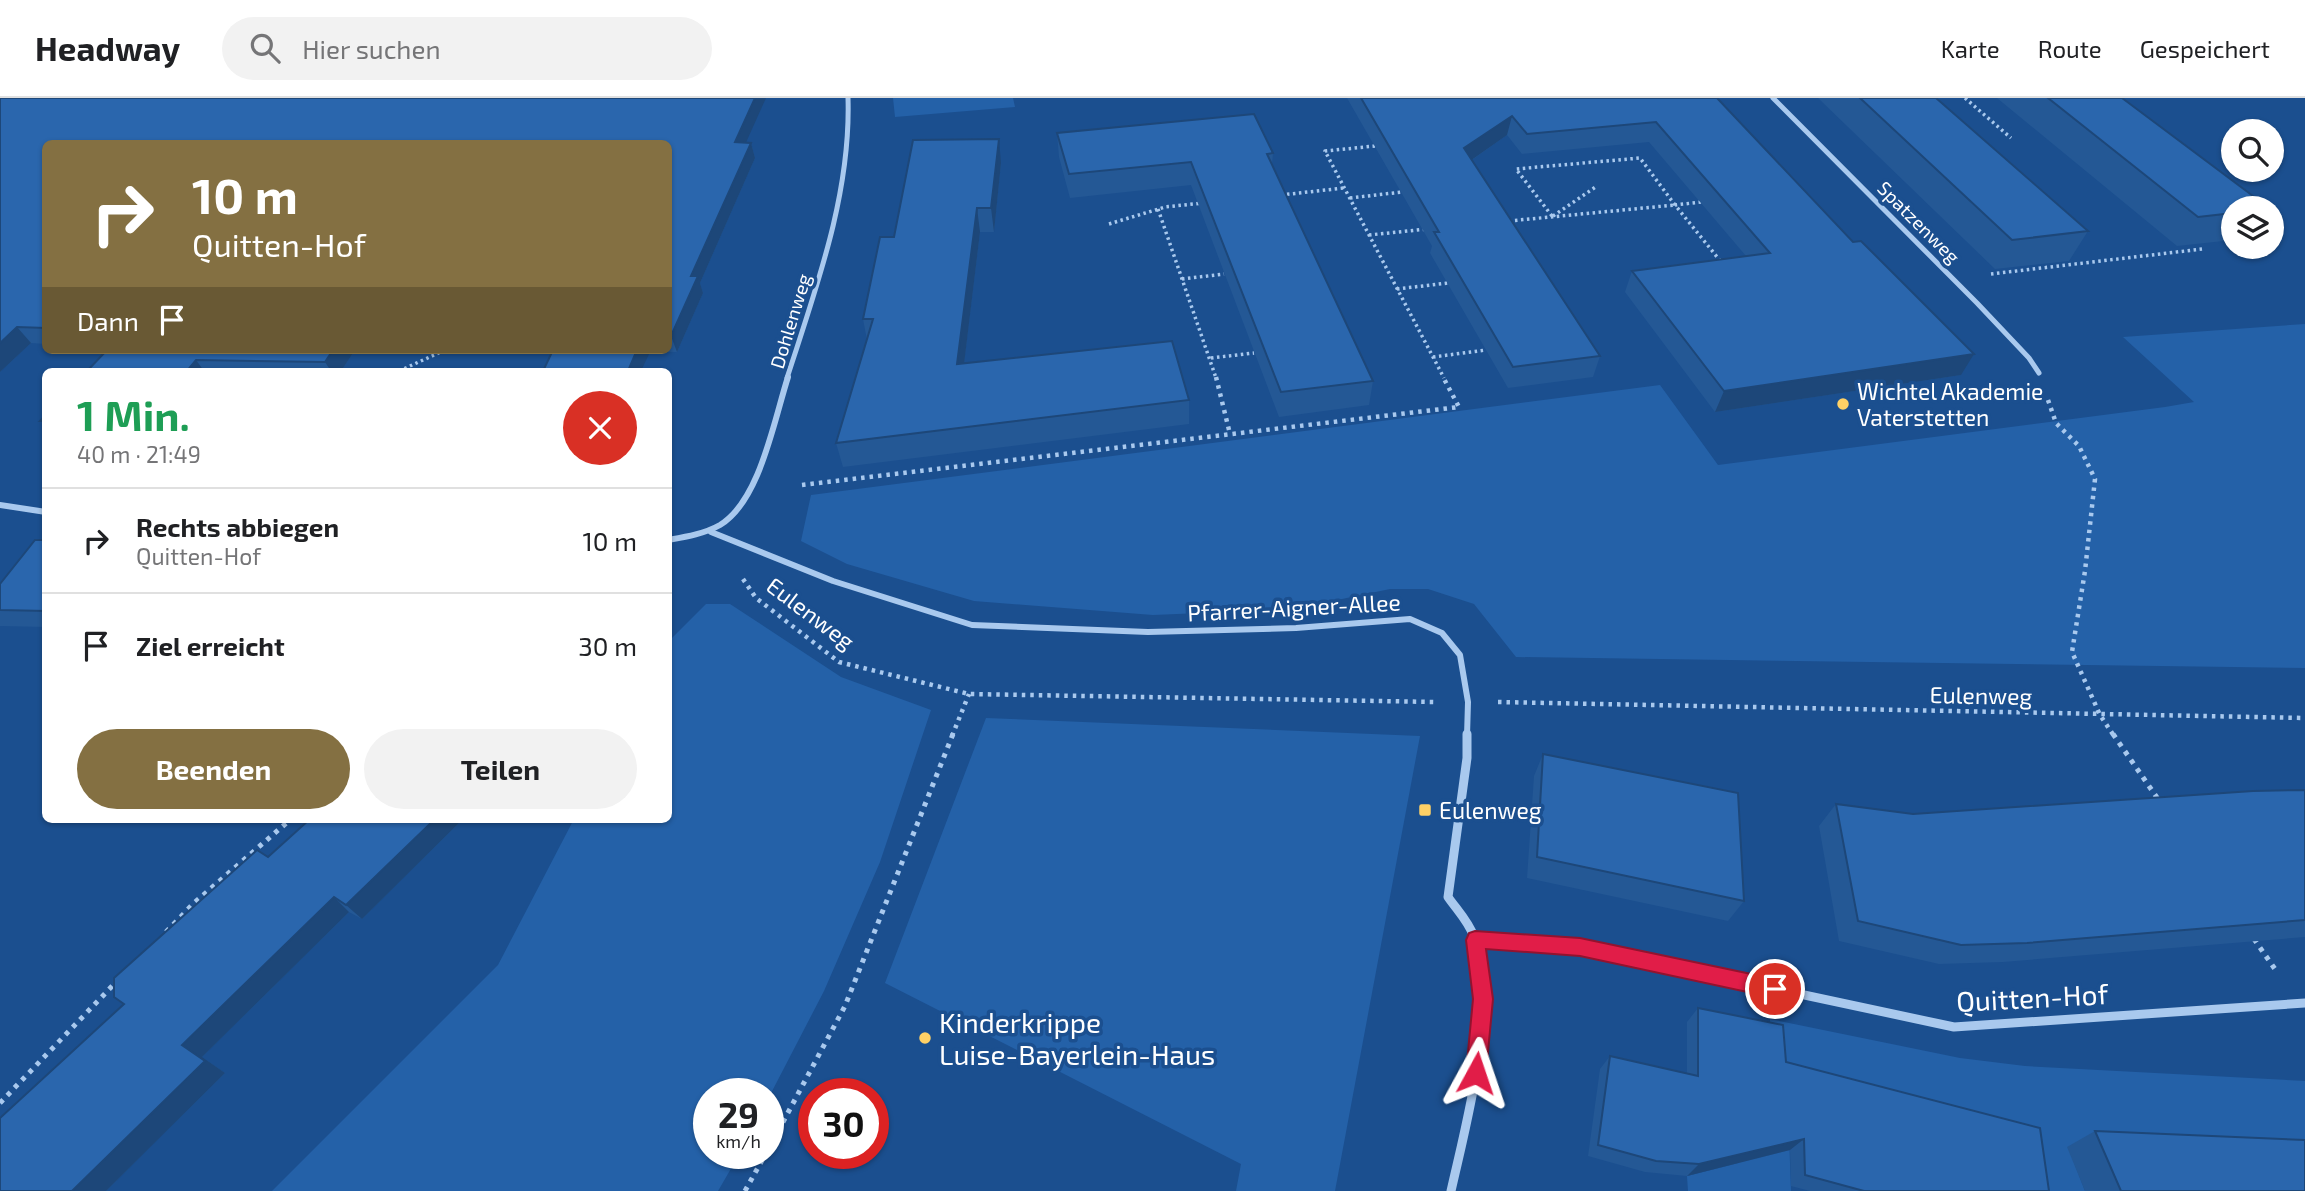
<!DOCTYPE html>
<html lang="de">
<meta charset="utf-8">
<style>
:root{--surface:#fff;--page:#f2f2f2;--text:#202124;--muted:#757577;--line:#e0e0e0;--accent:#847042}
body{margin:0;font-family:"Exo 2",sans-serif;background:var(--page);color:var(--text);height:100vh;display:flex;flex-direction:column;font-size:26px;white-space:nowrap}
*{box-sizing:border-box;margin:0}
p{font-size:23px;color:var(--muted)}
.icon{flex:none;width:38px;height:38px;fill:none;stroke:currentColor;stroke-width:2;stroke-linecap:round;stroke-linejoin:round}
.map{position:relative;flex:1;overflow:hidden}
.drawer{position:absolute;left:42px;top:270px;width:630px;height:455px;display:flex;flex-direction:column;background:var(--surface);border-radius:10px;box-shadow:0 2px 5px #0004}
.drawer>*{flex:none}
.banner{position:absolute;left:42px;top:42px;width:630px;height:214px;border-radius:10px;box-shadow:0 2px 5px #0004;background:#847042;color:#fff;overflow:hidden}
.fabs{position:absolute;left:2221px;top:21px;display:grid;gap:14px}
.fabs a{display:grid;place-items:center;width:63px;height:63px;border-radius:50%;background:var(--surface);box-shadow:0 2px 5px #0004;font-size:35px}
.speed{position:absolute;left:693px;top:980px;display:flex;gap:14px;font-size:35px;font-weight:700;text-align:center}
.speed>*{display:grid;place-content:center;width:91px;height:91px;border-radius:50%;background:var(--surface);box-shadow:0 2px 5px #0004;line-height:1}
.speed small{font-size:18px;font-weight:400}
.speed .limit{border:10px solid #d22;background:#fff;color:#111}
.pin{position:absolute;display:grid;place-items:center;width:60px;height:60px;color:#fff;margin:-30px;border:4px solid #fff;border-radius:50%;box-shadow:0 2px 7px #0007}
.me{position:absolute;width:77px;margin:-38px;rotate:5deg;stroke-linejoin:round;filter:drop-shadow(0 0 5px #0008)}
.turn{display:flex;align-items:center;gap:24px;height:147px;padding:0 35px;font-size:32px}
.turn .icon{width:91px;height:91px;stroke-width:2.5}
.turn b{display:block;font-size:49px;line-height:60px}
.then{display:flex;align-items:center;height:66px;padding:0 35px;background:#0003;gap:14px;font-size:26px}
.round{display:grid;place-items:center;flex:none;width:74px;height:74px;border-radius:37px;background:var(--page)}
.overview{display:flex;align-items:center;justify-content:space-between;height:119px;padding:0 35px}
h1{font-size:42px;font-weight:700;line-height:52px;color:#1e9e55}
.primary-button{display:flex;gap:14px;margin-top:auto;padding:14px 35px}
.primary-button a{flex:1;height:80px;border-radius:42px;background:var(--accent);color:#fff;font-size:28px;font-weight:700;line-height:80px;text-align:center}
.primary-button a+a{background:var(--page);color:var(--text)}
ul{padding:0;list-style:none}
li{display:flex;align-items:center;gap:21px;height:105px;padding:0 35px;border-top:2px solid var(--line)}
li div{flex:1}
li b{display:block;font-size:26px}
li em{font-style:normal}
header{display:flex;align-items:center;gap:42px;box-sizing:border-box;height:98px;padding:0 35px;background:var(--surface);border-bottom:2px solid var(--line)}
header strong{font-size:33px}
nav{display:flex;gap:38px;margin-inline-start:auto;font-size:24px}
.search{width:490px;height:63px;background:var(--page);display:flex;align-items:center;gap:18px;box-sizing:border-box;padding:0 24px;border-radius:38px;color:var(--muted);font-size:26px}
.map>svg:first-child{display:block}
.green{fill:#2461a8}
.lines{fill:none;stroke-linecap:round;stroke-linejoin:round}
.path-far2{stroke:#a9c9ee;stroke-width:3.5;stroke-dasharray:2.5 3.5;stroke-linecap:butt}
.path-far1{stroke:#a9c9ee;stroke-width:4.5;stroke-dasharray:3.5 5;stroke-linecap:butt}
.path{stroke:#a9c9ee;stroke-width:5;stroke-dasharray:4.5 6;stroke-linecap:butt}
.minor-far2{stroke:#a9c9ee;stroke-width:5}
.minor-far1{stroke:#a9c9ee;stroke-width:6}
.minor{stroke:#a9c9ee;stroke-width:9}
.wall{fill:#245895}
.shaded-wall{fill:#1d4779}
.building{fill:#2a66ad;stroke:#1d4779;stroke-width:2}
.route{fill:#e11d48;stroke:#92132f;stroke-width:2}
.poi-dot{fill:#ffd166;stroke:#1b4f8f;stroke-width:2.5}
.labels{text-anchor:middle;dominant-baseline:central;stroke-width:7;stroke-linejoin:round;paint-order:stroke}
.far-street-label{font-size:19px;fill:#fff;stroke:#1b4f8f}
.poi-label{font-size:23px;fill:#fff;stroke:#1b4f8f;text-anchor:start}
.street-label{font-size:23px;fill:#fff;stroke:#1b4f8f}
.near-street-label{font-size:28px;fill:#fff;stroke:#1b4f8f}
.near-poi-label{font-size:28px;fill:#fff;stroke:#1b4f8f;text-anchor:start}
</style>
<header>
<strong>Headway</strong>
<div class="search"><svg class="icon" aria-label="search" viewBox="0 0 24 24"><circle cx="10" cy="10" r="6"/><path d="M15 15l6 6"/></svg>Hier suchen</div>
<nav><a>Karte</a><a>Route</a><a>Gespeichert</a></nav>
</header>
<div class="map">
<svg width="2305" height="1093" viewBox="0 0 2305 1093">
<rect width="100%" height="100%" fill="#1b4f8f"/>
<path class="green" d="M 893,0 L 1013,0 L 1015,9 L 895,19 Z
M 2305,226 L 2305,570 L 1516,559 L 1474,506 L 1428,491 L 1390,491 L 1294,511 L 1153,517 L 974,503 L 847,466 L 801,443 L 811,397 L 1660,287 L 1718,367 L 2165,309 L 2194,304 L 2123,239 Z
M 706,506 L 730,506 L 841,579 L 931,612 L 880,764 L 824,893 L 768,1001 L 768,996 L 709,996 L 709,1055 L 740,1055 L 718,1093 L 272,1093 L 498,867 L 574,721 L 668,721 L 669,543 Z
M 986,620 L 1420,638 L 1335,1093 L 1236,1093 L 1241,1066 L 885,885 Z
M 1770,921 L 1960,960 L 2025,968 L 2305,983 L 2305,1060 L 2068,1049 L 2085,1093 L 2027,1093 L 1787,981 L 1791,1093 L 1688,1093 L 1687,1078 L 1738,1065 L 1770,940 Z"/>
<g class="lines">
<path class="path-far2" d="M 1965,0 L 2011,40
M 1375,48 L 1325,53 L 1444,280
M 1281,97 L 1344,90
M 1350,100 L 1402,94
M 1701,104 L 1675,107 L 1722,165
M 1158,111 L 1216,280
M 1552,118 L 1516,71 L 1640,60 L 1675,107
M 1553,118 L 1597,88
M 1509,123 L 1675,107
M 1109,126 L 1165,109 L 1203,105
M 1369,137 L 1427,131
M 1991,176 L 2202,151
M 1182,181 L 1224,176
M 1397,191 L 1448,185
M 478,252 L 553,254
M 1433,259 L 1486,252
M 1211,260 L 1254,255
M 399,273 L 445,252"/>
<path class="path-far1" d="M 1216,279 L 1230,336
M 2048,302 L 2056,325 L 2079,348 L 2095,381 L 2085,473 L 2072,554 L 2100,617 L 2114,638
M 802,387 L 1459,309 L 1443,279
M 743,481 L 756,500 L 839,564 L 969,596 L 1437,604
M 1498,604 L 2305,620
M 952,638 L 969,596"/>
<path class="path" d="M 2113,636 L 2160,704
M 166,834 L 194,805 L 291,721
M 2254,841 L 2277,874
M 0,1005 L 118,882
M 768,1052 L 845,908 L 953,636
M 745,1093 L 766,1055"/>
<path class="minor-far2" d="M 1773,0 L 1977,205 L 2029,260 L 2039,275
M 787,280 C 816,190 851,96 848,0"/>
<path class="minor-far1" d="M 0,407 L 46,414
M 711,434 L 833,483 L 972,527 L 1148,534 L 1296,530 L 1410,521 L 1442,535 L 1460,557 L 1468,604 L 1467,638
M 668,442 C 685,439 704,436 720,427 C 760,403 774,322 788,279"/>
<path class="minor" d="M 1475,842 L 1580,849 L 1954,929 L 2305,905
M 1451,1093 C 1466,1026 1500,904 1474,839 C 1469,824 1457,812 1448,799 L 1467,660 L 1467,636"/>
</g>
<path class="wall" d="M 0,0 L 751,45 L 755,60 L 700,185 L 703,195 L 677,254 L 553,252 L 668,252 L 668,46 L 46,46 L 46,246 L 31,245 L 0,274 Z
M 1347,0 L 1717,0 L 1961,277 L 1715,314 L 1625,194 L 1632,173 L 1746,158 L 1649,44 L 1522,56 L 1507,37 L 1472,62 L 1600,258 L 1593,279 L 1508,290 L 1430,155 L 1432,148 Z
M 1818,0 L 1936,0 L 2088,133 L 2069,163 L 1995,171 Z
M 1997,0 L 2122,0 L 2233,110 L 2233,142 L 2177,148 Z
M 1057,35 L 1273,55 L 1272,66 L 1373,283 L 1369,307 L 1279,319 L 1191,87 L 1070,100 L 1059,59 Z
M 1001,65 L 994,134 L 980,134 L 964,265 L 1189,302 L 1189,326 L 843,369 L 836,345 L 867,242 L 863,221 L 894,139 Z
M 107,252 L 355,252 L 341,273 L 87,273 Z
M 46,442 L 46,529 L 0,528 L 0,486 Z
M 1543,656 L 1744,803 L 1728,823 L 1527,780 L 1534,678 Z
M 2305,692 L 2305,839 L 2003,864 L 1939,866 L 1839,843 L 1819,728 L 1836,706 L 1913,716 Z
M 310,721 L 463,721 L 362,821 L 349,814 L 202,959 L 225,975 L 106,1093 L 0,1093 L 124,906 L 268,759 Z
M 1698,910 L 1786,964 L 2049,1093 L 1810,1093 L 1791,1088 L 1790,1052 L 1687,1078 L 1645,1074 L 1588,1058 L 1600,971 L 1610,958 L 1687,976 L 1687,924 Z
M 2095,1033 L 2305,1093 L 2085,1093 L 2067,1049 Z"/>
<path class="shaded-wall" d="M 755,0 L 766,0 L 739,60 L 735,44 Z
M 1512,18 L 1507,37 L 1460,70 L 1464,50 Z
M 999,41 L 1001,65 L 994,134 L 991,110 Z
M 751,45 L 755,60 L 700,185 L 703,195 L 677,254 L 671,238 L 691,178 Z
M 977,110 L 980,134 L 961,291 L 957,266 Z
M 17,229 L 31,245 L 0,274 L 0,245 Z
M 333,252 L 355,252 L 341,273 L 331,273 L 325,264 Z
M 637,252 L 649,252 L 650,254 L 641,273 L 628,273 Z
M 1974,256 L 1961,277 L 1715,314 L 1724,293 Z
M 196,262 L 204,273 L 187,273 Z
M 435,721 L 463,721 L 362,821 L 346,807 Z
M 334,799 L 349,814 L 202,959 L 225,975 L 106,1093 L 72,1093 L 182,947 Z
M 1804,1041 L 1790,1052 L 1687,1078 L 1699,1066 Z"/>
<path class="building" d="M 0,0 L 755,0 L 735,44 L 751,45 L 691,178 L 698,178 L 671,238 L 668,238 L 668,46 L 46,46 L 46,230 L 17,229 L 0,245 Z
M 1361,0 L 1717,0 L 1853,144 L 1861,143 L 1974,256 L 1724,293 L 1632,173 L 1770,155 L 1656,24 L 1527,36 L 1512,18 L 1464,50 L 1600,258 L 1513,269 L 1434,134 L 1439,134 Z
M 1860,0 L 1936,0 L 2088,133 L 2012,142 Z
M 2048,0 L 2122,0 L 2269,110 L 2233,110 L 2233,115 L 2198,119 Z
M 1254,16 L 1273,55 L 1267,56 L 1373,283 L 1281,294 L 1191,64 L 1069,76 L 1057,35 Z
M 999,41 L 991,110 L 977,110 L 957,266 L 1172,243 L 1189,302 L 836,345 L 873,221 L 863,221 L 880,139 L 894,139 L 913,42 Z
M 107,252 L 333,252 L 325,264 L 196,262 L 187,273 L 87,273 Z
M 553,252 L 637,252 L 628,273 L 543,273 Z
M 46,317 L 46,323 L 40,323 Z
M 35,442 L 46,442 L 46,513 L 0,512 L 0,486 Z
M 1543,656 L 1738,695 L 1744,803 L 1537,759 Z
M 2305,692 L 2305,822 L 2027,845 L 1961,847 L 1858,823 L 1836,706 L 1913,716 L 2253,693 Z
M 310,721 L 435,721 L 346,807 L 334,799 L 182,947 L 205,963 L 72,1093 L 0,1093 L 0,1020 L 124,906 L 114,899 L 114,880 L 257,752 L 268,759 Z
M 1698,910 L 1783,927 L 1786,964 L 2040,1030 L 2049,1093 L 1864,1093 L 1805,1077 L 1804,1041 L 1699,1066 L 1656,1063 L 1598,1047 L 1610,958 L 1698,978 Z
M 2095,1033 L 2305,1042 L 2305,1093 L 2121,1093 Z"/>
<path class="route" d="M 1475,833 L 1580,840 L 1775,881 L 1782,884 L 1785,891 L 1782,897 L 1775,900 L 1580,858 L 1486,851 L 1493,901 L 1486,975 L 1483,982 L 1476,985 L 1469,982 L 1466,975 L 1473,901 L 1466,842 L 1469,835 Z"/>
<g class="poi-dot">
<circle cx="1843" cy="306" r="7"/>
<rect x="1418" y="705" width="14" height="14" rx="3.5"/>
<circle cx="925" cy="940" r="7"/>
</g>
<g class="labels">
<g class="far-street-label">
<text transform="translate(1919 124) rotate(45)">Spatzenweg</text>
<text transform="translate(790 223) rotate(-73)">Dohlenweg</text>
</g>
<g class="poi-label">
<text x="1857" y="293">Wichtel Akademie<tspan x="1857" dy="26">Vaterstetten</tspan></text>
<text x="1439" y="712">Eulenweg</text>
</g>
<g class="street-label">
<text transform="translate(1294 509) rotate(-3)">Pfarrer-Aigner-Allee</text>
<text transform="translate(811 515) rotate(37)">Eulenweg</text>
<text transform="translate(1981 597) rotate(1)">Eulenweg</text>
</g>
<g class="near-street-label">
<text transform="translate(2032 899) rotate(-3)">Quitten-Hof</text>
</g>
<g class="near-poi-label">
<text x="939" y="924">Kinderkrippe<tspan x="939" dy="32">Luise-Bayerlein-Haus</tspan></text>
</g>
</g>
</svg>
<div class="fabs">
<a><svg class="icon" aria-label="search" viewBox="0 0 24 24"><circle cx="10" cy="10" r="6"/><path d="M15 15l6 6"/></svg></a>
<a><svg class="icon" aria-label="layers" viewBox="0 0 24 24"><path d="M12 4l9 5-9 5-9-5zM3 14l9 5 9-5"/></svg></a>
</div>
<div class="speed"><div>29<small>km/h</small></div><div class="limit">30</div></div>
<div class="pin" style="left:1775px;top:891px;background:#d93025"><svg class="icon" aria-label="arrive" viewBox="0 0 24 24"><path d="M6 21V4h12l-3 4 3 4H6"/></svg></div>
<svg class="me" style="left:1476px;top:975px" viewBox="-20 -20 40 40"><path d="M0-17L14 15 0 8-14 15z" fill="#e11d48" stroke="#fff" stroke-width="4"/></svg>
<div class="banner">
<div class="turn"><svg class="icon" aria-label="right" viewBox="0 0 24 24"><path d="M7 20v-9h11M14 6l5 5-5 5"/></svg><div><b>10 m</b>Quitten-Hof</div></div>
<div class="then">Dann<svg class="icon" aria-label="arrive" viewBox="0 0 24 24"><path d="M6 21V4h12l-3 4 3 4H6"/></svg></div>
</div>
<section class="drawer">
<div class="overview"><div><h1>1 Min.</h1><p>40 m · 21:49</p></div><a class="round" style="background:#d93025;color:#fff"><svg class="icon" aria-label="close" viewBox="0 0 24 24"><path d="M6 6l12 12M18 6L6 18"/></svg></a></div>
<ul>
<li><svg class="icon" aria-label="right" viewBox="0 0 24 24"><path d="M7 20v-9h11M14 6l5 5-5 5"/></svg><div><b>Rechts abbiegen</b><p>Quitten-Hof</p></div><em>10 m</em></li>
<li><svg class="icon" aria-label="arrive" viewBox="0 0 24 24"><path d="M6 21V4h12l-3 4 3 4H6"/></svg><div><b>Ziel erreicht</b></div><em>30 m</em></li>
</ul>
<div class="primary-button"><a>Beenden</a><a>Teilen</a></div>
</section>
</div>
